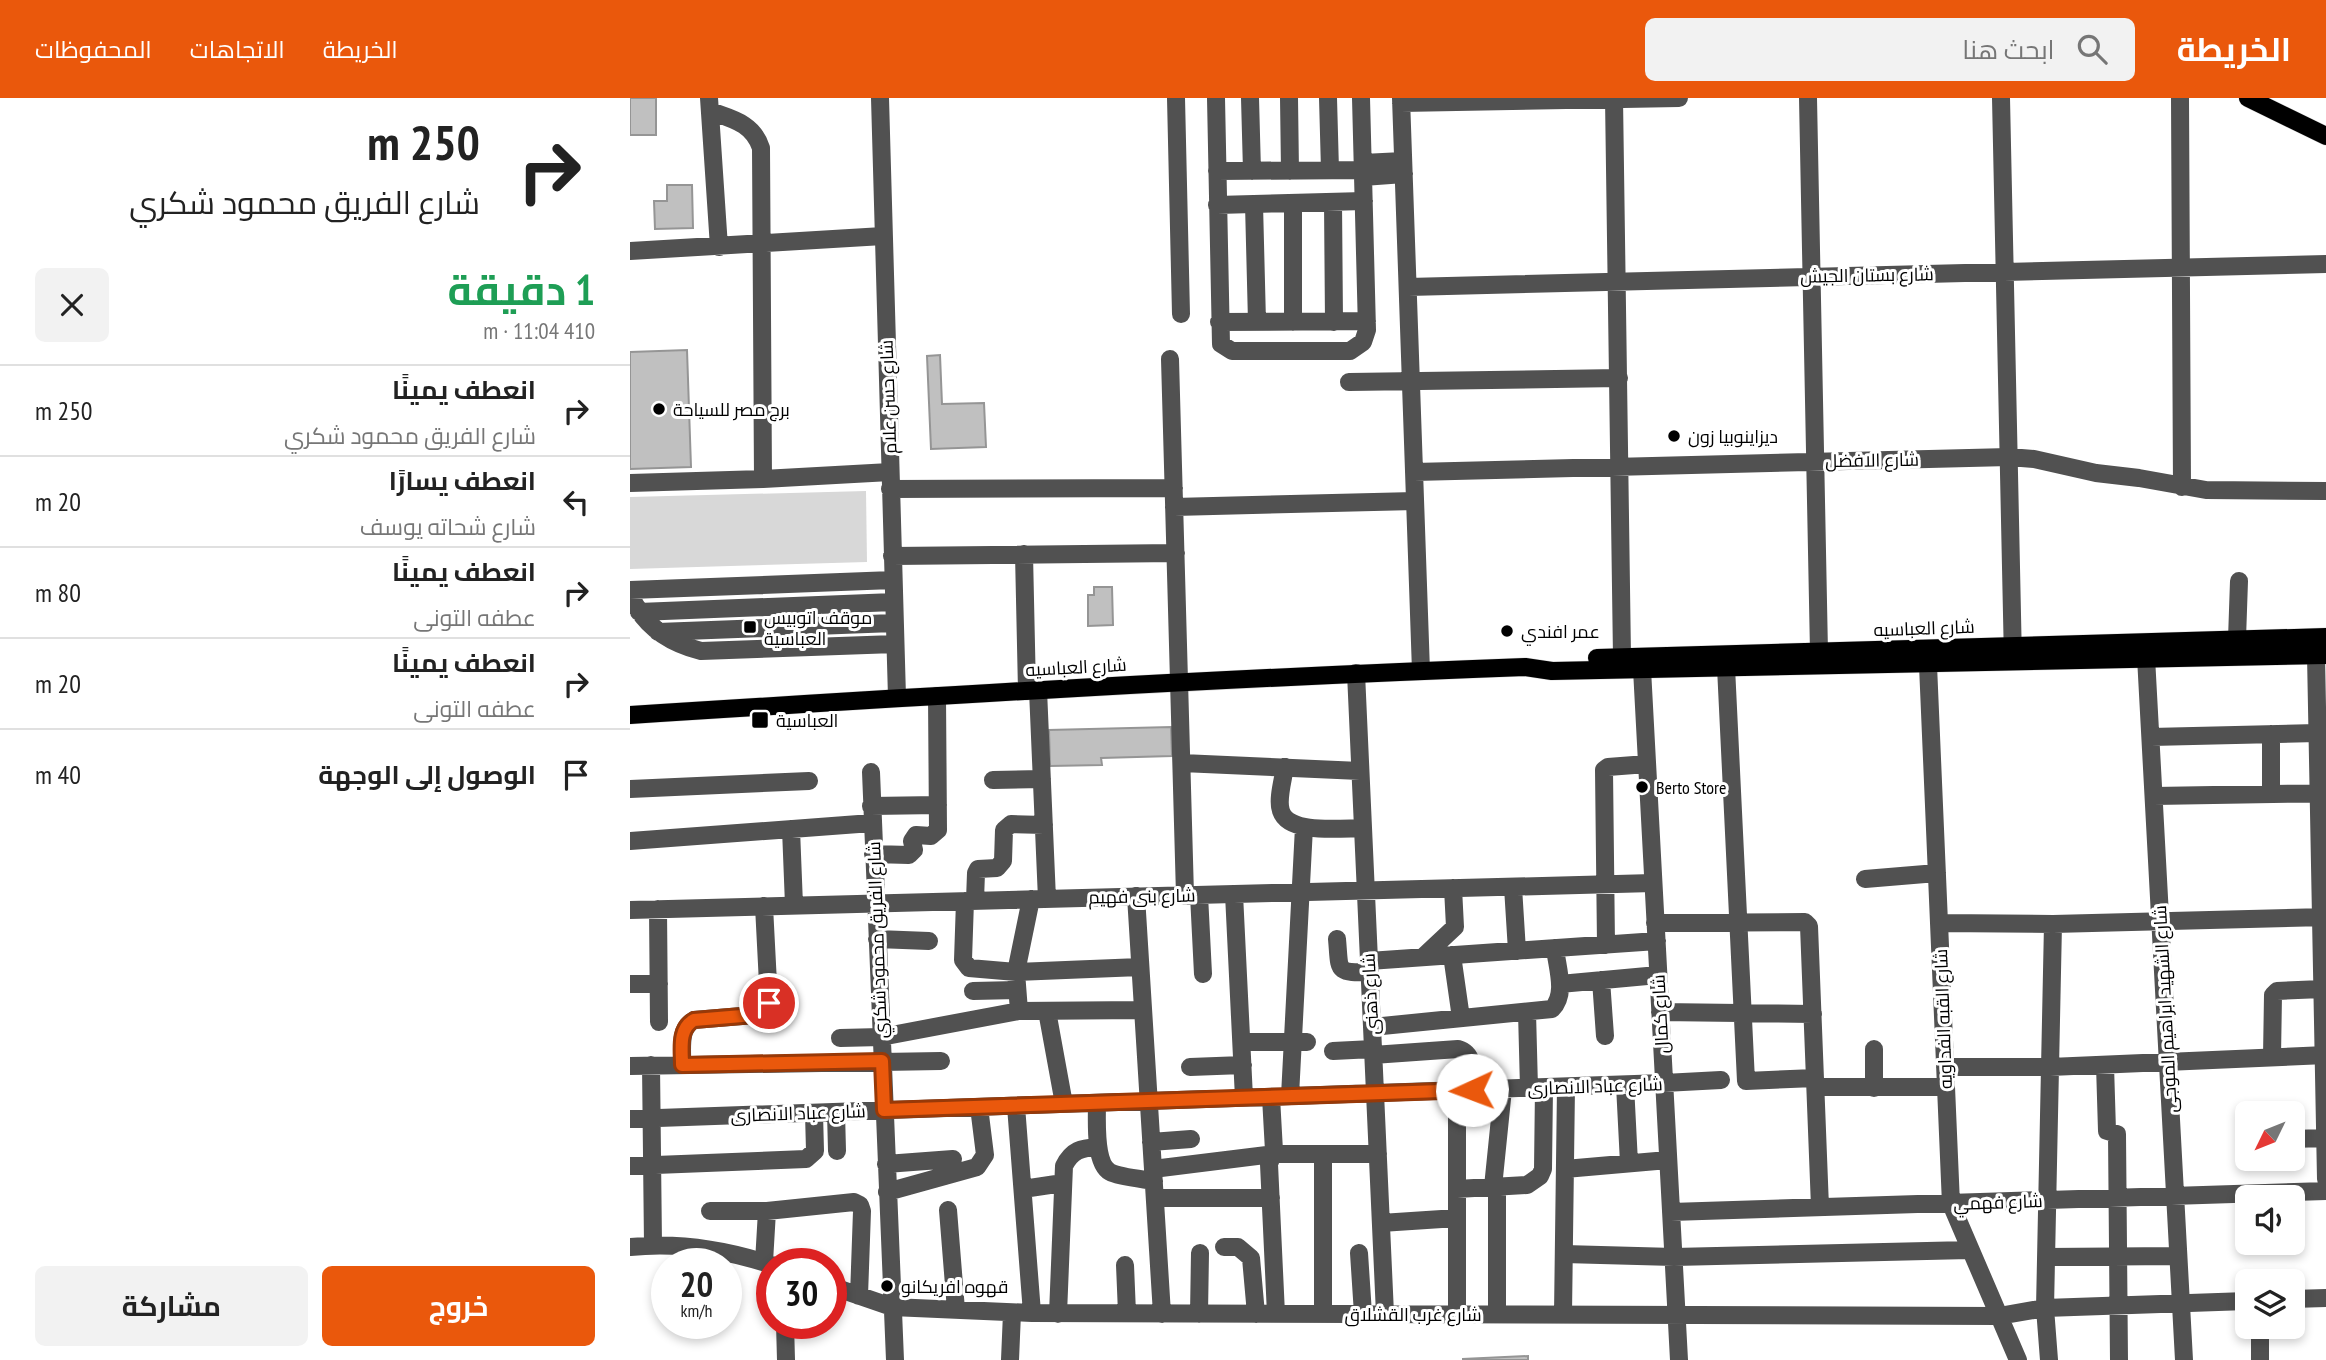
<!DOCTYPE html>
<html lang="ar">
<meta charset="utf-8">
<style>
:root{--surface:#fff;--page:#f2f2f2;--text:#222;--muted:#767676;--line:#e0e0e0;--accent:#ea580c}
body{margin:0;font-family:"PT Sans Narrow",Cairo,sans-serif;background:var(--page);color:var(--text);direction:rtl;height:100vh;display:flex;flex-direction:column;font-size:26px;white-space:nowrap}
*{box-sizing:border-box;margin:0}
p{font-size:23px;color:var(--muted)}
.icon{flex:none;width:38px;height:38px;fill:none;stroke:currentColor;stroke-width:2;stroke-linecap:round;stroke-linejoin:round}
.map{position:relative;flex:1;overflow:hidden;direction:ltr}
.side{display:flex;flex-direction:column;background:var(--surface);width:630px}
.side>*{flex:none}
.hud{background:#fff;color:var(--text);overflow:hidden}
.needle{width:46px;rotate:227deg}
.controls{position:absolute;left:1605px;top:1003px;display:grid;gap:14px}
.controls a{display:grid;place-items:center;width:70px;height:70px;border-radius:10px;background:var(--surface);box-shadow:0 4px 10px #0003;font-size:35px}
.speed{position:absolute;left:21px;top:1150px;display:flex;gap:14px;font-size:35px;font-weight:700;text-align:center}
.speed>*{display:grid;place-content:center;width:91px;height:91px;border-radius:50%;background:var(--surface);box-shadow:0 4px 10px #0003;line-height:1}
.speed small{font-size:18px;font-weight:400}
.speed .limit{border:10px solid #d22;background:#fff;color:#111}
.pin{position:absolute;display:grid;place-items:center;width:60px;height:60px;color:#fff;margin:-30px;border:4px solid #fff;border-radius:50%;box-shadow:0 2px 7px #0007}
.me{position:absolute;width:77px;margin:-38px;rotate:268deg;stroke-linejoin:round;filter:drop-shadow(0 0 5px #0008)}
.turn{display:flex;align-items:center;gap:24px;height:147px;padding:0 35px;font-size:32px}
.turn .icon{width:91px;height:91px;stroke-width:2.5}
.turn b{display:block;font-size:49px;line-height:60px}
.round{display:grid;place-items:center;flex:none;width:74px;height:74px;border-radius:10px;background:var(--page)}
.head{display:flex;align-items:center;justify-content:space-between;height:119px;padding:0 35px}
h1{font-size:42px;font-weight:700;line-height:52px;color:#1e9e55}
.action{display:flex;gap:14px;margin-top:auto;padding:14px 35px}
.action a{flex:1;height:80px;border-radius:10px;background:var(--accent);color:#fff;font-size:28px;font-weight:700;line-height:80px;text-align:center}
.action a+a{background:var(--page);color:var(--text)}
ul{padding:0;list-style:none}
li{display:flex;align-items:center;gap:21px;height:91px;padding:0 35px;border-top:2px solid var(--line)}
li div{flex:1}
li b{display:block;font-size:26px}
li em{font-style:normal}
header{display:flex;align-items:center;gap:42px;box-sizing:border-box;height:98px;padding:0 35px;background:var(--accent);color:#fff}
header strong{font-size:33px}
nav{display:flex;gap:38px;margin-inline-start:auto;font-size:24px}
.search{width:490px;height:63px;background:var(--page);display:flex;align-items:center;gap:18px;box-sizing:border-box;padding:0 24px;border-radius:10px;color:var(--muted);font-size:26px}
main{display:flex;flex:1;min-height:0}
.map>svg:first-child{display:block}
.green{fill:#d8d8d8}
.building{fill:#c0c0c0;stroke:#959595;stroke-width:2}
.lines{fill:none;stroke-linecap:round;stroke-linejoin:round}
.major-casing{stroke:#dbdbdb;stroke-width:19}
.minor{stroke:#515151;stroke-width:18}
.major{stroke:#000;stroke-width:18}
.route-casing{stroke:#983908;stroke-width:18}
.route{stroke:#ea580c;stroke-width:12}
.poi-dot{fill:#000;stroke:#fff;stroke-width:2.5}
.labels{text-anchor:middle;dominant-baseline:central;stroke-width:6;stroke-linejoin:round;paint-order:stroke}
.street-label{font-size:18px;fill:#000;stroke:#fff}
.poi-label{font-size:18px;fill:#000;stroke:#fff;text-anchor:start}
</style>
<header>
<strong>الخريطة</strong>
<div class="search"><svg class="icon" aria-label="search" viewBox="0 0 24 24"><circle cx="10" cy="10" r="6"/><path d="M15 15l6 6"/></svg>ابحث هنا</div>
<nav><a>الخريطة</a><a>الاتجاهات</a><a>المحفوظات</a></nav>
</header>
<main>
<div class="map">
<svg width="1696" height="1262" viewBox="0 0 1696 1262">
<rect width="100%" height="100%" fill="#fff"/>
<path class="green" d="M 236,393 L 237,464 L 0,471 L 0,399 Z"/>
<path class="building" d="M 0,0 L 26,0 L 26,37 L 0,37 Z
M 37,87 L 62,87 L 63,130 L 25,131 L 24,103 L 37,103 Z
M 57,252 L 61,369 L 0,371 L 0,254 Z
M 310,257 L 312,306 L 354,305 L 356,349 L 301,351 L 297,258 Z
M 464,489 L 482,489 L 483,527 L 458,528 L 458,497 L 464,497 Z
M 541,629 L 542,658 L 471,660 L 472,667 L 420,668 L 419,632 Z
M 898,1258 L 898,1262 L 833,1262 L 833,1261 Z"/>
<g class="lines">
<defs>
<path id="major" d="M 1618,0 L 1696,38
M 967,560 L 1696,539
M 0,617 C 298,598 596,580 895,569 L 922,573 L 1696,557"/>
</defs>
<use href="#major" class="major-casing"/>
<path class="minor" d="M 79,0 L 89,149
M 250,0 L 267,599
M 546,0 L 551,216
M 586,0 L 591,246 L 602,253 L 720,253 L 733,244 L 737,232 L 731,0
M 620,0 L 622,73
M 659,0 L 660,73
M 698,0 L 700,72
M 771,0 L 791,573
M 984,0 L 992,559
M 1178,0 L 1189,554
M 1371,0 L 1383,563
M 1550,0 L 1552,389
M 771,5 L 1049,0
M 80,13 C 102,21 123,25 131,50 L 133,381
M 733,65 L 773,63
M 587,73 L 733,72
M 733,79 L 774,76
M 703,104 L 704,224
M 663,105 L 663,224
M 624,106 L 627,224
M 587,107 L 734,103
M 0,153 L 253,138
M 778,189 L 1696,166
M 589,224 L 737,223
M 540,261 L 555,797
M 719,284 L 989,280
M 784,374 L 1379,359 L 1404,361 L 1466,375 L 1509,380 L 1576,392 L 1696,393
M 0,385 L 133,381 L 260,374
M 260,391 L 544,390
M 544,409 L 785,403
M 394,456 L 397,593
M 262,458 L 546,455
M 0,492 L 263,482
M 0,496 C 13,528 39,545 71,553 L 265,546
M 9,514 L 264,504
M 28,534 L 264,525
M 1607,541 L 1609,483
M 1686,557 L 1696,1081
M 1516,559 L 1554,1262
M 1298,567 L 1321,1106 L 1388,1262
M 1096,569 L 1116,983 L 1185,980
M 1012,571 L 1049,1262
M 726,575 L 755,1216
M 408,592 L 417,801
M 1521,639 L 1687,635
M 552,665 L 730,673
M 655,669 C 653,682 647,702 651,713 C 659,737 712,730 733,730
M 241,674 L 265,1262
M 363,682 L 412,681
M 0,691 L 179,683
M 1641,696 L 1641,636
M 1524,698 L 1696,695
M 241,708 L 308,707
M 161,731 L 164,807
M 0,743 L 242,725
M 243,756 L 279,757 L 284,752 L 282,743 L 286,737 L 301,738 L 308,732 L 307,598
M 1235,781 L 1307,775
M 883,789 L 887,853
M 604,796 L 614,1000
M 569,797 L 573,876
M 506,798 L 532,1216
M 345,802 L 346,775 L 348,771 L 367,770 L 373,763 L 374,732 L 381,726 L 414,727
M 335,803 L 333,862 L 339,870 L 386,874 L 510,869
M 28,811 L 29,924
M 0,812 L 1023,785
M 1025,825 L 1175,824 L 1179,828 L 1190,1109
M 1309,825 L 1423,826 L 1696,819
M 247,841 L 299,843
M 707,841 C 710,873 705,875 739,874
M 976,847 L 974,672 L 978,669 L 1017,666
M 822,857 L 831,920
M 793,859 L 825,829 L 823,790
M 739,863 L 1027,843
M 971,882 L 975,938
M 0,886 L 29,886
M 930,886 L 1028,877
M 343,893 L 387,892
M 389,913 L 386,874 L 401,801
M 417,913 L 434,1006
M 897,914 L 899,990
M 1030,914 L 1183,916
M 742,929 L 922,911 C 937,896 927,870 925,850
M 210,940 L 251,939 L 389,913 L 513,912
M 612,944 L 677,944
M 703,953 L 743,951
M 743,957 L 828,951 C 846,956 842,977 842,992
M 1642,959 L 1643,897 L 1647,893 L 1692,891
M 21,967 L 23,1147
M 52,967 C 53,951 48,931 64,922 L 124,917 L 133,913 L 139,905 L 134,808
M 1475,967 L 1477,1033 L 1487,1036 L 1489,1262
M 0,968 L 311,963
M 560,969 L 613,967
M 1315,969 L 1420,969 L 1696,957
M 995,987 L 999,1065
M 1186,989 L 1315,989
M 1244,990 L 1244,951
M 660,998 L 674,729
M 641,999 L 644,1053 L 639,1066 L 646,1216
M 467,1005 C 467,1021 464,1065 480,1074 C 489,1079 512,1081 524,1083
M 386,1008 L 402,1215
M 206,1014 L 207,1053
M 0,1021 L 1034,985 L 1091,982
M 1662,1041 L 1695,1040
M 521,1044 L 561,1041
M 693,1056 L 693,1216
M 256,1066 L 323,1061
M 0,1068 L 176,1061 L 185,1053 L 184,1015
M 523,1071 L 644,1056 L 748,1056
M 935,1071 L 1038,1062
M 867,1088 L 867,1216
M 863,1089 L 873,991
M 393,1091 L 433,1085
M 827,1091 L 897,1087 L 910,1078 L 913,1071 L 914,990
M 257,1094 L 347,1069 L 355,1057 L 349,1009
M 525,1100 L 641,1100
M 318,1112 L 326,1212
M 80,1113 L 137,1113 L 224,1104 L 230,1107 L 232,1113 L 229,1198
M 1041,1114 L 1696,1093
M 751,1125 L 827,1120
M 0,1149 C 47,1144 97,1152 142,1167
M 594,1149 L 608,1149 L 621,1160 L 626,1216
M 729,1155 L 733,1216
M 934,1156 L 1044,1159 L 1339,1152
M 1416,1159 L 1548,1158
M 134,1164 L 137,1113
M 495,1167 L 497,1215
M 201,1188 L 262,1209 L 402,1215 L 1369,1218 L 1415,1210 L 1617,1203
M 1662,1201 L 1696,1200
M 428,1216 L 434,1068 C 442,1052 451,1050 468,1049
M 569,1216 L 570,1155
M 827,1216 L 827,993
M 933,1216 L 936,989
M 155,1225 L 156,1262
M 1630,1228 L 1630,1262
M 380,1262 L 382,1215
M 1419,1262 L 1415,1210 L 1423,826"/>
<use href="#major" class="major"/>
</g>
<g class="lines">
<defs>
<path id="route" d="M 139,905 L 133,914 L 124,917 L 64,922 C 48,931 52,951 52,967 L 252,963 L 254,1012 L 842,992"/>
</defs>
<use href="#route" class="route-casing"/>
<use href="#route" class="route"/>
</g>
<g class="poi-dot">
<circle cx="29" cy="311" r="7"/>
<circle cx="1044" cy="338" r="7"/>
<rect x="113" y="522" width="14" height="14" rx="3.5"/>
<circle cx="877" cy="533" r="7"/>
<rect x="121" y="613" width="18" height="18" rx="3.5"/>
<circle cx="1012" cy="689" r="7"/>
<circle cx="257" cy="1188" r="7"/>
</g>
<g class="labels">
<g class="street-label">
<text transform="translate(1237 177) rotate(-1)">شارع بستان الجيش</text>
<text transform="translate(258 299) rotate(-92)">شارع حسن علام</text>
<text transform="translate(1242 362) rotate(-1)">شارع الافضل</text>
<text transform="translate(1294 530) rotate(-2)">شارع العباسيه</text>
<text transform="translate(446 569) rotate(-3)">شارع العباسيه</text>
<text transform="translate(512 798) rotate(-1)">شارع بنى فهيم</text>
<text transform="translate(247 842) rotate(-92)">شارع الفريق محمود شكري</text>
<text transform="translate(740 896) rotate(-93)">شارع ذهنى</text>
<text transform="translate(1535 911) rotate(-93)">شارع الشهيد ابراهيم الموجى</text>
<text transform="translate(1030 916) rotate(-93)">شارع كمال</text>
<text transform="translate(1313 921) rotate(-92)">شارع القبه الفداويه</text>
<text transform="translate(965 988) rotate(-2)">شارع عباد الانصارى</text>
<text transform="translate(168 1015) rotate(-2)">شارع عباد الانصارى</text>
<text transform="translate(1368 1104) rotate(-2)">شارع فهمي</text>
<text x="783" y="1216">شارع غرب القشلاق</text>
</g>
<g class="poi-label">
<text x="43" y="311">برج مصر للسياحة</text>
<text x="1058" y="338">ديزاينوبيا زون</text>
<text x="134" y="519">موقف اتوبيس<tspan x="134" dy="21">العباسية</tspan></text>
<text x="891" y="533">عمر افندي</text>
<text x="146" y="622">العباسية</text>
<text x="1026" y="689">Berto Store</text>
<text x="271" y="1188">قهوه افريكانو</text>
</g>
</g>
</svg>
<div class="controls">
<a><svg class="needle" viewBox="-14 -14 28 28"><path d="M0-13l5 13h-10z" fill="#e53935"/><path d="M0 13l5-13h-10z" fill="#767676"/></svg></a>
<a><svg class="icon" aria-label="sound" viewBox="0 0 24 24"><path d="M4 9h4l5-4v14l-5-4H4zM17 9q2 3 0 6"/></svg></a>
<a><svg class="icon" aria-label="layers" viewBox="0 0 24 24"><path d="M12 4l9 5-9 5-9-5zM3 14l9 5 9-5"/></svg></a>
</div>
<div class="speed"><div>20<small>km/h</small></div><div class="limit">30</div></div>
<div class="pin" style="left:139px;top:905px;background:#d93025"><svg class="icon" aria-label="arrive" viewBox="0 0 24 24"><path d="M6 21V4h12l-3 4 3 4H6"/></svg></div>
<svg class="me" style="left:842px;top:992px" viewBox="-20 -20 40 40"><circle r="19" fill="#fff"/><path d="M0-13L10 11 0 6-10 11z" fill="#ea580c"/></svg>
</div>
<section class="side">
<div class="hud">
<div class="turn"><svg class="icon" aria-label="right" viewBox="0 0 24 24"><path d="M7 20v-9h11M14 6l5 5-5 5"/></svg><div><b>250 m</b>شارع الفريق محمود شكري</div></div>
</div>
<div class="head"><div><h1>1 دقيقة</h1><p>410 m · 11:04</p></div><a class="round"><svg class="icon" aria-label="close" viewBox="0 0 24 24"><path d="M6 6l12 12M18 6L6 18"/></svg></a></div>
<ul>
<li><svg class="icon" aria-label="right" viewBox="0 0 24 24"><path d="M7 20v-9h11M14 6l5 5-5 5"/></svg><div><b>انعطف يمينًا</b><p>شارع الفريق محمود شكري</p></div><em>250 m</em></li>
<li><svg class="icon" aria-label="left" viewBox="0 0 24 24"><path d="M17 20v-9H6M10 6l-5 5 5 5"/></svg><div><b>انعطف يسارًا</b><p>شارع شحاته يوسف</p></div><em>20 m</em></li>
<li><svg class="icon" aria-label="right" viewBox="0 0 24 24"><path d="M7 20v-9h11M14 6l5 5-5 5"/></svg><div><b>انعطف يمينًا</b><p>عطفه التونى</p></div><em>80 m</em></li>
<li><svg class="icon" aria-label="right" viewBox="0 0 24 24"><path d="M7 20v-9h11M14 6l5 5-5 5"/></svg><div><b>انعطف يمينًا</b><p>عطفه التونى</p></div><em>20 m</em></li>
<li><svg class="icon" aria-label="arrive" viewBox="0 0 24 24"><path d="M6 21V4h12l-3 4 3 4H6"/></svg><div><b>الوصول إلى الوجهة</b></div><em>40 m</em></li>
</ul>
<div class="action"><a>خروج</a><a>مشاركة</a></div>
</section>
</main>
